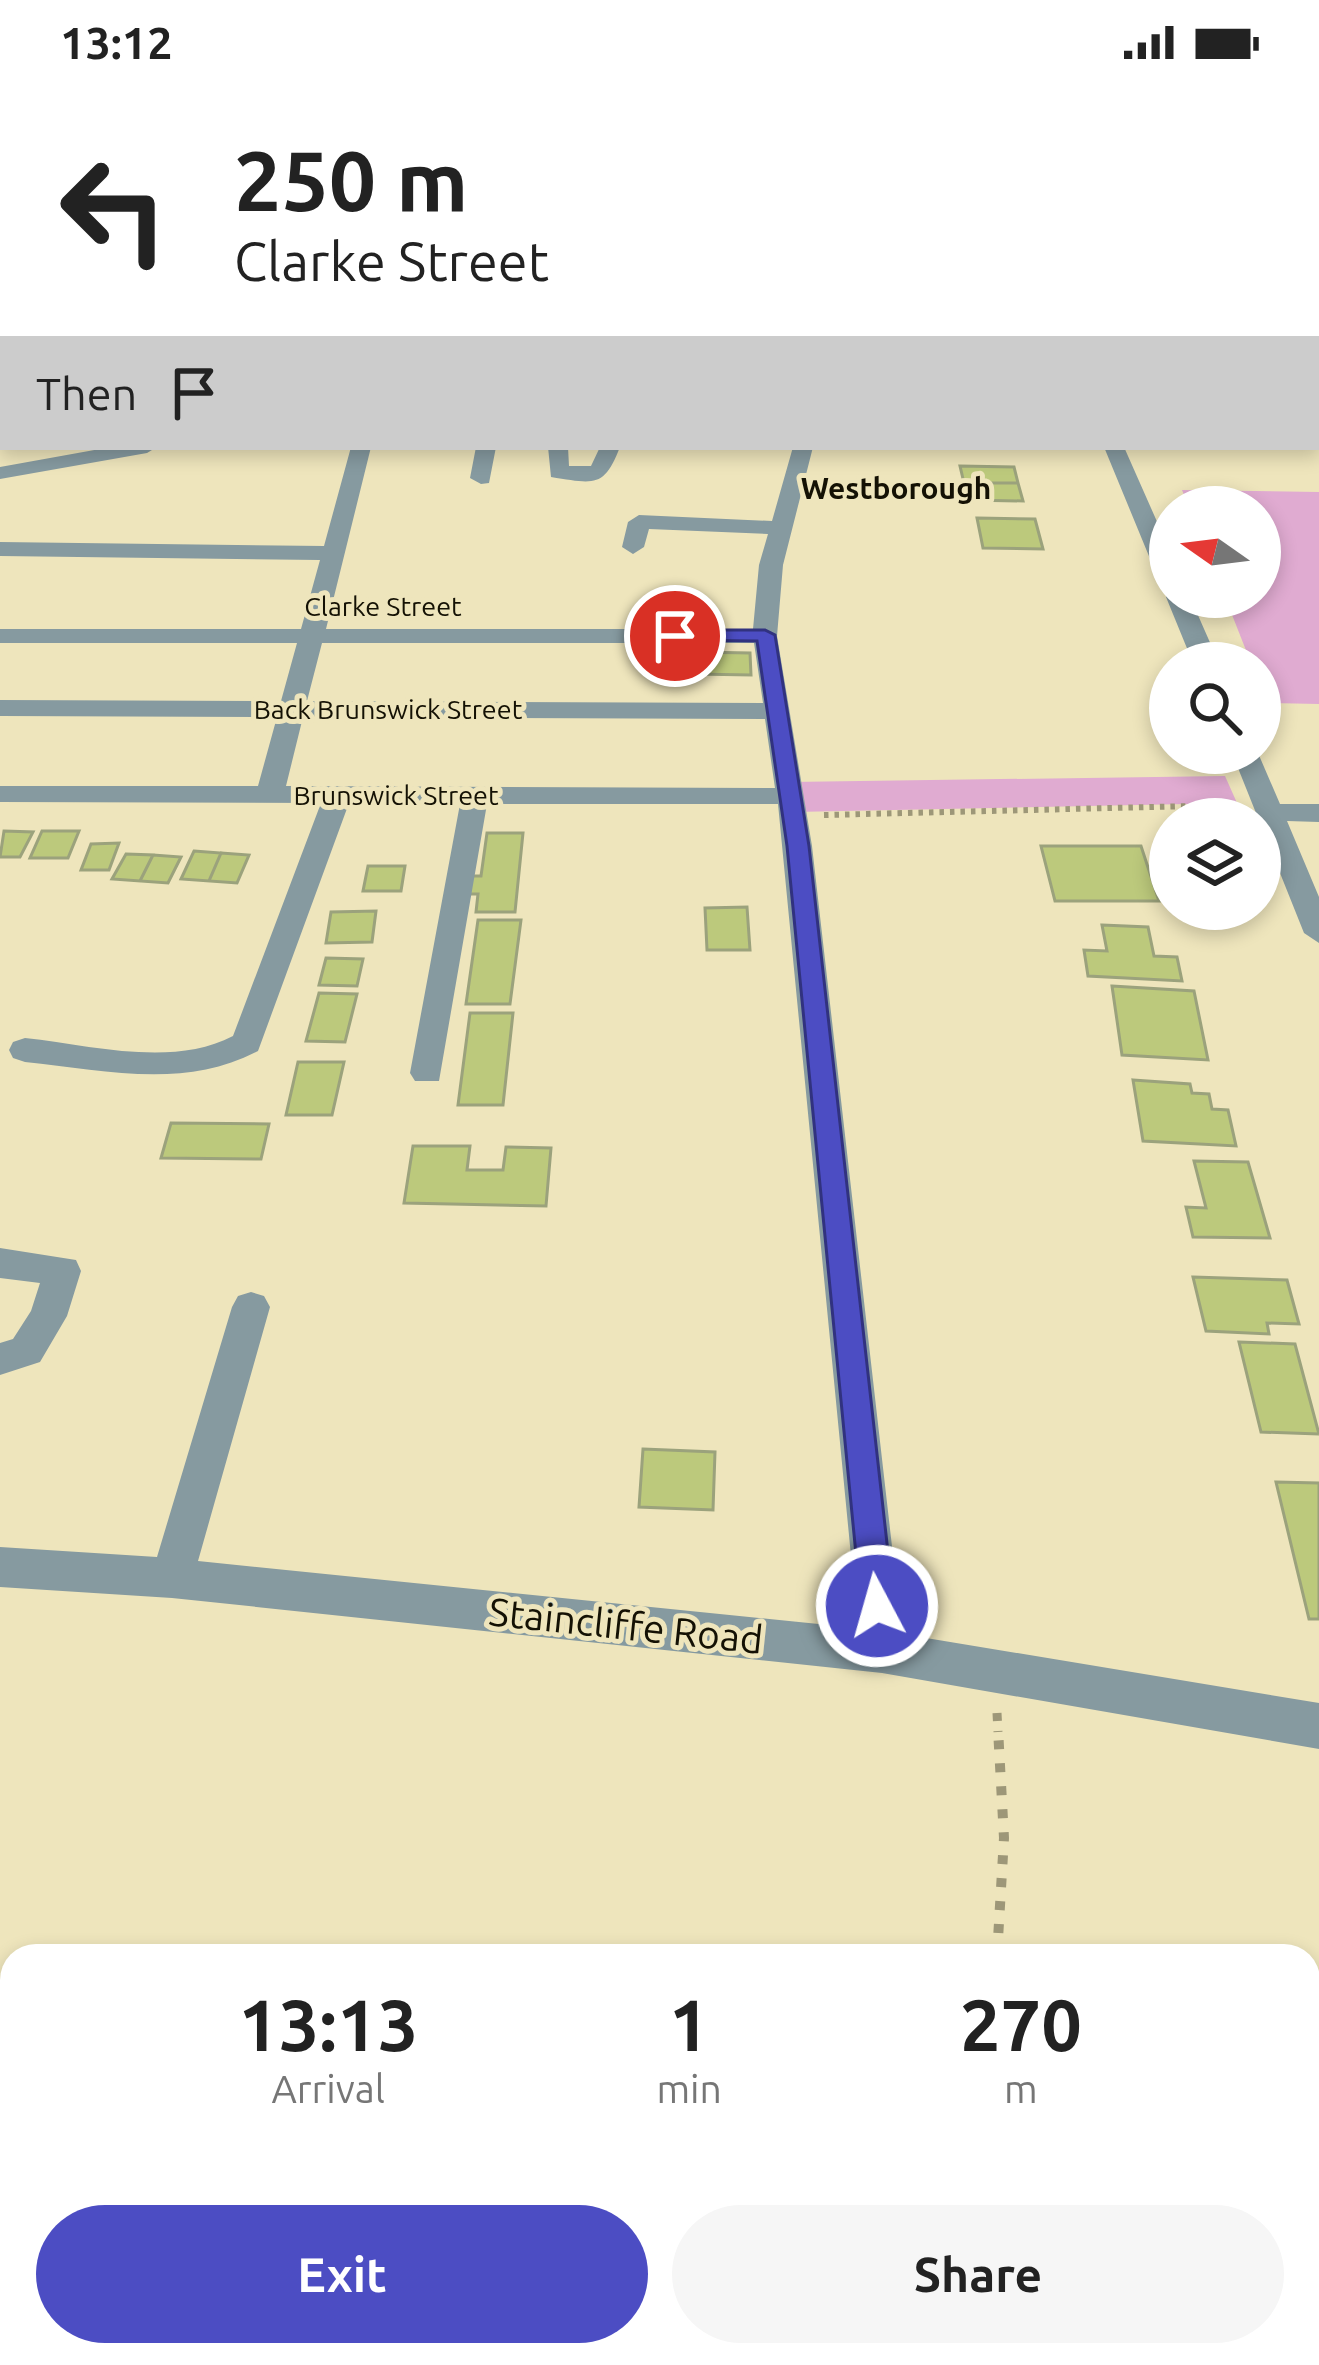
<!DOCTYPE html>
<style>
:root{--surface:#fff;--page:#f6f6f6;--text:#222;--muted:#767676;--accent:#4c4dc3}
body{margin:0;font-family:Ubuntu,sans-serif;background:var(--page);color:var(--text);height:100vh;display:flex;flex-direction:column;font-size:45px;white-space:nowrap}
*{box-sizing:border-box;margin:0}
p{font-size:39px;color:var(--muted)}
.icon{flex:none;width:66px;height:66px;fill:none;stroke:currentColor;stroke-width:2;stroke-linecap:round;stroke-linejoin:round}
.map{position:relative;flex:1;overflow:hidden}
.side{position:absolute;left:0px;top:1860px;width:1320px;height:423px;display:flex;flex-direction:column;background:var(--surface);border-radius:36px 36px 0 0;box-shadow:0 6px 18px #0003}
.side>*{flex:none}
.banner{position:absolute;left:0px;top:0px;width:1320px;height:366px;box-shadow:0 6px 18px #0003;background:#fff;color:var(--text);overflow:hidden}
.needle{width:78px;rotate:284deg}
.fabs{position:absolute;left:1149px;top:402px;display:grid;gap:24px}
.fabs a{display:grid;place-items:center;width:132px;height:132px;border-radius:50%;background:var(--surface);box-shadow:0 6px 18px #0003;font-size:60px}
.pin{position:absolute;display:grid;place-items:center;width:102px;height:102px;color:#fff;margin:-51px;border:6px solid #fff;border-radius:50%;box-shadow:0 3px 12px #0007}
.me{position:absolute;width:132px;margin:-66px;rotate:354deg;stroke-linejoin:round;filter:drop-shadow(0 0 9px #0008)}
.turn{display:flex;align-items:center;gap:42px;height:252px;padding:0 36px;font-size:54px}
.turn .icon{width:156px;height:156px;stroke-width:2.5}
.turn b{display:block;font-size:84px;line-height:102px}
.then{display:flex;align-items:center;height:114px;padding:0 36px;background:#0003;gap:24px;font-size:45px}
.eta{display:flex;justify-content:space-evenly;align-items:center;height:204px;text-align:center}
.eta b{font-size:72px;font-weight:700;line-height:84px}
.primary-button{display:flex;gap:24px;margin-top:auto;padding:24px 36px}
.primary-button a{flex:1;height:138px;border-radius:72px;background:var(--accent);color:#fff;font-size:48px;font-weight:700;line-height:138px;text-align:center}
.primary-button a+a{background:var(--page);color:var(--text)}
.status{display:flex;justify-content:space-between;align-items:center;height:84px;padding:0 60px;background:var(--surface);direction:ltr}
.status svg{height:33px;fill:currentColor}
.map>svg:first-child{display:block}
.green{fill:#e0abd1}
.building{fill:#bcc97c;stroke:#9ba27c;stroke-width:3}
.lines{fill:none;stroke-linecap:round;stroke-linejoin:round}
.path-far3{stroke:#9d9778;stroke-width:3;stroke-dasharray:3 4.5;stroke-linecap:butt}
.path-far2{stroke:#9d9778;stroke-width:6;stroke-dasharray:4.5 6;stroke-linecap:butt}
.path-far1{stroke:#9d9778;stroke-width:9;stroke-dasharray:8 10;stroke-linecap:butt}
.path{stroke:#9d9778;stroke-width:10;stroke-dasharray:9 14;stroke-linecap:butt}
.minor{fill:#869aa0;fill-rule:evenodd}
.route{fill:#4c4dc3;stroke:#31327f;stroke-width:3}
.labels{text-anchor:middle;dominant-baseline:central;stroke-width:10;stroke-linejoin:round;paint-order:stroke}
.far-street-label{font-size:27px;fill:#141104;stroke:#eee5bc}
.far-neighbourhood-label{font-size:30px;font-weight:bold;fill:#141104;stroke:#eee5bc}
.near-street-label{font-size:39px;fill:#141104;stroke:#eee5bc}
</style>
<div class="status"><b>13:12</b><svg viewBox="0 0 49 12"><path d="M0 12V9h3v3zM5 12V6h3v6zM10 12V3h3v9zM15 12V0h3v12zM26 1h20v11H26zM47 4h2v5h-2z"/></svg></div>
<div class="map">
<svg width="1319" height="2281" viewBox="0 0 1319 2281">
<rect width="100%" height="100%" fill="#eee5bc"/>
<path class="green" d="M 1182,406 L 1319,408 L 1319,620 L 1267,619 L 1260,602 L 1260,579 L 1251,579 L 1225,513 L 1260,513 L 1260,423 L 1189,423 Z
M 1225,692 L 1237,719 L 794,728 L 790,698 Z"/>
<path class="building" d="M 960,382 L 1014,383 L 1018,399 L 964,399 Z
M 964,399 L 1018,399 L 1023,417 L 968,416 Z
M 977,434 L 1035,435 L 1043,465 L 983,464 Z
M 695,568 L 750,569 L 751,591 L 695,590 Z
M 4,747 L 33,748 L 20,773 L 0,773 Z
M 42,747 L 79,747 L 68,774 L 30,774 Z
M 487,749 L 523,749 L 515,828 L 476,828 L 478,810 L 467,810 L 469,792 L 481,792 Z
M 119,759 L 109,786 L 81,786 L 91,760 Z
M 1041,762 L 1141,762 L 1159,817 L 1055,817 Z
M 194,767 L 221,769 L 209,797 L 181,795 Z
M 221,769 L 249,771 L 237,799 L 209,797 Z
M 126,770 L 153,771 L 140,797 L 112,795 Z
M 153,771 L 181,773 L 168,799 L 140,797 Z
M 368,782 L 405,782 L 401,807 L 363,807 Z
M 747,823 L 750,866 L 707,866 L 705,824 Z
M 376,827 L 372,858 L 326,859 L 331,828 Z
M 478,836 L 521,836 L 510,920 L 466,920 Z
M 1102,841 L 1148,843 L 1154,872 L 1177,873 L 1182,897 L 1088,892 L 1084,866 L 1107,867 Z
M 326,874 L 363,875 L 357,902 L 319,901 Z
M 1112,902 L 1194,907 L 1208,976 L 1122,971 Z
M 319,909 L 357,910 L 345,958 L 306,957 Z
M 470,929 L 513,929 L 503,1021 L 458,1021 Z
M 298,978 L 344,978 L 332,1031 L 286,1031 Z
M 1133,996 L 1190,1000 L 1192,1009 L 1209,1010 L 1212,1025 L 1228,1026 L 1236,1062 L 1143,1057 Z
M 171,1039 L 269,1040 L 261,1075 L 161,1074 Z
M 413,1062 L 470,1062 L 467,1086 L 503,1086 L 506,1063 L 551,1064 L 546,1122 L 404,1119 Z
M 1194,1077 L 1248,1078 L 1270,1154 L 1193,1153 L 1186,1123 L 1206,1124 Z
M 1193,1193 L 1287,1196 L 1299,1240 L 1267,1239 L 1269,1250 L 1206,1247 Z
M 1239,1258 L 1295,1260 L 1319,1350 L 1261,1348 Z
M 643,1365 L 715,1368 L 713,1426 L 639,1423 Z
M 1276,1398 L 1319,1399 L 1319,1535 L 1309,1535 Z"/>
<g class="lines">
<path class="path-far3" d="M 1201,3 L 1222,0"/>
<path class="path-far2" d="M 824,731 L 1235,721"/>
<path class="path-far1" d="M 997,1629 L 998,1648"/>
<path class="path" d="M 997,1872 L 1004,1754 L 998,1645"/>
<path class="minor" d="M 285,0 L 302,0 L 283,3 Z
M 352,0 L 368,0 L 350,3 Z
M 674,0 L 688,0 L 689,3 L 675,3 Z
M 961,0 L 977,0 L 979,3 L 963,3 Z
M 1317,17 L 1319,17 L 1319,25 L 1317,25 Z
M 1317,89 L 1319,89 L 1319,99 L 1317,99 Z
M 0,138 L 3,138 L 3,148 L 0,148 Z
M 0,181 L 3,181 L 3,191 L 0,191 Z
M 1317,249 L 1319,249 L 1319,261 L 1317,261 Z
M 3,252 L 3,267 L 0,268 L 0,253 Z
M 1319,294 L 1319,306 L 1317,307 L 1317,295 Z
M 111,363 L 157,363 L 147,369 L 0,395 L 0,383 Z
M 351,363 L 371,363 L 326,545 L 753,545 L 759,481 L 768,450 L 649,445 L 644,463 L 633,470 L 622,463 L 628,438 L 639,431 L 772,437 L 793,363 L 813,363 L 783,481 L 777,552 L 812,762 L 902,1550 L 1319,1619 L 1319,1665 L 882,1589 L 172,1514 L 0,1503 L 0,1463 L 157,1473 L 232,1223 L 238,1212 L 251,1208 L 264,1212 L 270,1223 L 198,1477 L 858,1544 L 778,720 L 487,720 L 439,997 L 415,997 L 410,989 L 460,720 L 349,719 L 258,967 C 185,1006 103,986 25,978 L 13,974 L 9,966 L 13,958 L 25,954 C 91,961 172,984 233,952 L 321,719 L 0,718 L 0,702 L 258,702 L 277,633 L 0,632 L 0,616 L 281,617 L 297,559 L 0,559 L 0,545 L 301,545 L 320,476 L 0,472 L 0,458 L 324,462 ZM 322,559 L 754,559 L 763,619 L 307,617 ZM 303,633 L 765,635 L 775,704 L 286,702 Z
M 476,363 L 496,363 L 489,399 L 481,400 L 470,394 Z
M 548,363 L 568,363 L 569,382 L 591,382 L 600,363 L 620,363 C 604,404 595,400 551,393 Z
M 1104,363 L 1124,363 L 1170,467 L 1170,501 L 1158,494 Z
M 1170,508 L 1170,513 L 1190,513 L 1219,579 L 1193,579 L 1166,513 Z
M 1232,669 L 1258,669 L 1280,720 L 1319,720 L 1319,738 L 1287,737 L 1319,813 L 1319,859 L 1304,849 Z
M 0,1164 L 76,1176 L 81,1187 L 67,1232 L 40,1278 L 0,1291 L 0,1259 L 13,1255 L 31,1227 L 40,1199 L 0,1194 Z
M 0,2001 L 12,2003 L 12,2057 L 0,2055 Z
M 921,2271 L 979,2271 L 983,2281 L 925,2281 Z"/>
</g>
<path class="route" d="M 675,546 L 765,546 L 775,551 L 809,762 L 894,1522 L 889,1533 L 877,1538 L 866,1533 L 861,1522 L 787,762 L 757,557 L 668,556 L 668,548 Z"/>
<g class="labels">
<g class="far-street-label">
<text x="383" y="522">Clarke Street</text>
<text x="388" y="625">Back Brunswick Street</text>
<text x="396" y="711">Brunswick Street</text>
</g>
<g class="far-neighbourhood-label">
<text x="896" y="404">Westborough</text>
</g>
<g class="near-street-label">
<text transform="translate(626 1541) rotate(6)">Staincliffe Road</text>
</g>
</g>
</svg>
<div class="fabs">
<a><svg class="needle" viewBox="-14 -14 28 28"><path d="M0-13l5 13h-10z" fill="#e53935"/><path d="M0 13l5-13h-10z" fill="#767676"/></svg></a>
<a><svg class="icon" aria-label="search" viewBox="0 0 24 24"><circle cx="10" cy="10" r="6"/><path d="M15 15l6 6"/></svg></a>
<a><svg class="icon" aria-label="layers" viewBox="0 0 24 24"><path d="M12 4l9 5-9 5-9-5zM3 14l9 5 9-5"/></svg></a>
</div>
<div class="pin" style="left:675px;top:552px;background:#d93025"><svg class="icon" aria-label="arrive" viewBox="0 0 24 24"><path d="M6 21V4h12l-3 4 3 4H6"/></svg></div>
<svg class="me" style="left:877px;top:1522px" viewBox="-20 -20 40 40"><circle r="17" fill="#4c4dc3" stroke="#fff" stroke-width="3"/><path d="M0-11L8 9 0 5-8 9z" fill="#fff"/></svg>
<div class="banner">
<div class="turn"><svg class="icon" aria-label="left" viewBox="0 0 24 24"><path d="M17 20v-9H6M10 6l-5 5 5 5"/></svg><div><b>250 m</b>Clarke Street</div></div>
<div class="then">Then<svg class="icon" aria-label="arrive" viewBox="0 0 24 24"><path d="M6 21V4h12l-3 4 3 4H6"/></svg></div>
</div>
<section class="side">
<div class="eta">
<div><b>13:13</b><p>Arrival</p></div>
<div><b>1</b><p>min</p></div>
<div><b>270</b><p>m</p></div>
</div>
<div class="primary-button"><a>Exit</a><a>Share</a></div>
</section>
</div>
